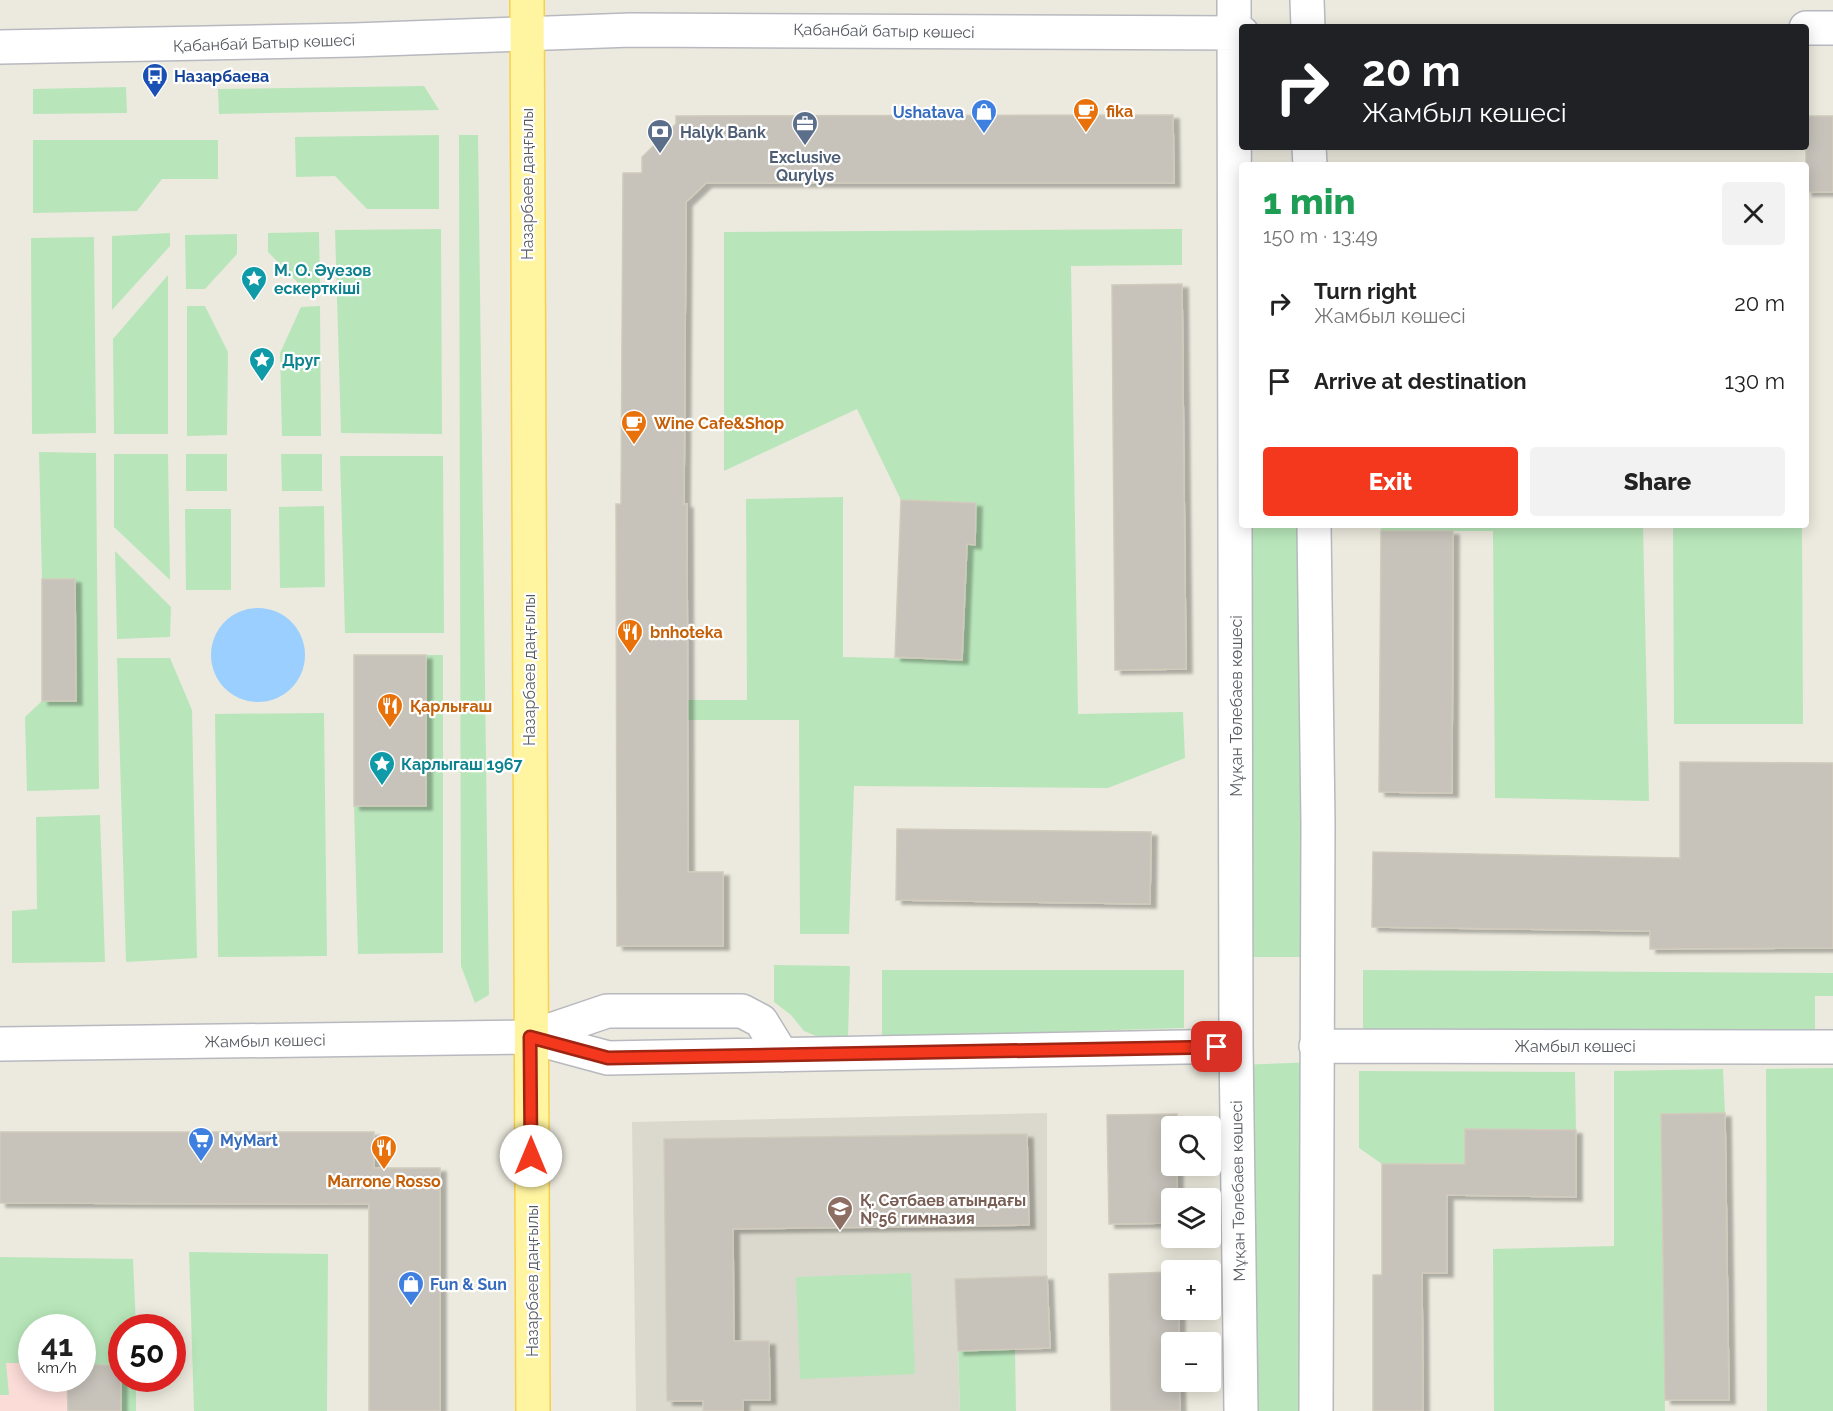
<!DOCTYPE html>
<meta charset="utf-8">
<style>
:root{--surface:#fff;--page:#f2f2f2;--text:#222;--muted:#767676;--accent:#f3381d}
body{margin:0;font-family:Raleway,sans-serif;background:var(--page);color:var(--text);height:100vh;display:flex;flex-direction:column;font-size:22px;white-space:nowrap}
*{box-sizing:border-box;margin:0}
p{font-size:20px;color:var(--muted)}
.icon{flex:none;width:33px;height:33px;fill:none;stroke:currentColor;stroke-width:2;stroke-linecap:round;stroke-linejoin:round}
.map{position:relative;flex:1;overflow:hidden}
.sheet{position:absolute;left:1239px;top:162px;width:570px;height:366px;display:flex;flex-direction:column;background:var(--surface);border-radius:6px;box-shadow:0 3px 15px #0003}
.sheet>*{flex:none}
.guide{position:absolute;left:1239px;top:24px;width:570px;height:126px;border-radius:6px;box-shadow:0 3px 15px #0003;background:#202124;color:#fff;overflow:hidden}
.tools{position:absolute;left:1161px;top:1116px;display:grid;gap:12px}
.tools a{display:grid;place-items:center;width:60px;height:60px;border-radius:6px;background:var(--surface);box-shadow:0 3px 15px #0003;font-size:30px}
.speed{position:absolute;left:18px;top:1314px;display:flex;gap:12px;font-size:30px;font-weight:700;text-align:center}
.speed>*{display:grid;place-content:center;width:78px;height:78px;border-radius:50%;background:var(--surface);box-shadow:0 3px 15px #0003;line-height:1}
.speed small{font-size:15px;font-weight:400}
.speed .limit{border:9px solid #d22;background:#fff;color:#111}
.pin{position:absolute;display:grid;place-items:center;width:51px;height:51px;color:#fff;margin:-26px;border-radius:12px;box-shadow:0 3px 9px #0006}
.me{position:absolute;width:66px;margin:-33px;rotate:0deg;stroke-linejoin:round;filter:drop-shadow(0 0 4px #0008)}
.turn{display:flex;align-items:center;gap:21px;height:126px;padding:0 24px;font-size:27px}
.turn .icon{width:78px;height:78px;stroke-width:2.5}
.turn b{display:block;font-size:42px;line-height:51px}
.round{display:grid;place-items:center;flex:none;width:63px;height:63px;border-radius:6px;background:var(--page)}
.summary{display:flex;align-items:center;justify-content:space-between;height:102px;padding:0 24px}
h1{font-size:36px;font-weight:800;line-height:45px;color:#1e9e55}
.primary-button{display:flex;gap:12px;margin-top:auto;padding:12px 24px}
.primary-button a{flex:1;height:69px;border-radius:6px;background:var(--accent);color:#fff;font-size:24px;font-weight:800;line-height:69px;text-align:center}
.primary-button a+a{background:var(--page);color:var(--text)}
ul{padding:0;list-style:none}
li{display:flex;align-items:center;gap:18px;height:78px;padding:0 24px}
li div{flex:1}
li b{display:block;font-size:22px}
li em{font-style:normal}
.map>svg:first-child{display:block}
.education{fill:#dbd9cd}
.medical{fill:#fcdcd7;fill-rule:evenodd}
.green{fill:#b8e6ba}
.water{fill:#9bcfff}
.building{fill:#c7c3bb;stroke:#d1cbbc;stroke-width:1.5;filter:url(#shadow)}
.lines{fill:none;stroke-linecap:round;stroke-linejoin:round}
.minor-casing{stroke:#b7b9bf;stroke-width:36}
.major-casing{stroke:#f9d04a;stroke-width:36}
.minor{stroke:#fff;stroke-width:33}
.major{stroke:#fff4a0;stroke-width:33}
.route-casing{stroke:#9e2413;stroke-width:15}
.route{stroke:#f3381d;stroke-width:10}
.labels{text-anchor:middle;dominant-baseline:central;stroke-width:4.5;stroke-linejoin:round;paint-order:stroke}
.street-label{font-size:16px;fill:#575b61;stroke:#fff}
.transit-label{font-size:16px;font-weight:bold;fill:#164399;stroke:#fff;text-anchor:start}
.food-label{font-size:16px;font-weight:bold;fill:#c56008;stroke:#fff;text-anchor:start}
.shop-label{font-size:16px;font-weight:bold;fill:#366cbe;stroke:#fff;text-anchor:start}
.service-label{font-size:16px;font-weight:bold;fill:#4e5e75;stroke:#fff;text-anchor:start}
.culture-label{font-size:16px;font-weight:bold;fill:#0d838f;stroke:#fff;text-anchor:start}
.education-label{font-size:16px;font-weight:bold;fill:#785e54;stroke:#fff;text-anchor:start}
</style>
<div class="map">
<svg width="1833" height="1411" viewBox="0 0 1833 1411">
<defs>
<filter id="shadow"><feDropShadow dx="6" dy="4" stdDeviation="1.5" flood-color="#0004"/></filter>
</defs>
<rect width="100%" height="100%" fill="#eceade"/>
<path class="education" d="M 1047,1113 L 1047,1276 L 955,1279 L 960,1411 L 636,1411 L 632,1122 Z"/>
<path class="medical" d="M 0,1322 L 136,1327 L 122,1328 L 122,1378 L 136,1379 L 136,1411 L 0,1411 ZM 32,1328 L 82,1328 L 82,1378 L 32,1378 Z"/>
<path class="green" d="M 424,86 L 439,110 L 219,114 L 218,89 Z
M 126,87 L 127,113 L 33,114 L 33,89 Z
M 439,135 L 439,209 L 367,209 L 335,176 L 296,177 L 295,137 Z
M 459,135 L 478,135 L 489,995 L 475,1003 L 461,966 Z
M 33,140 L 218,140 L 218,179 L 162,179 L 137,211 L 33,213 Z
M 441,229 L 442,434 L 341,433 L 335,230 Z
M 1182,229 L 1182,265 L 1071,266 L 1078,714 L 1183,712 L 1185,758 L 1108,788 L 854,786 L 849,934 L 800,934 L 799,720 L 688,720 L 688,700 L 747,700 L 746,499 L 843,497 L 843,657 L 962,660 L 967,544 L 975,545 L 976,504 L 901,500 L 857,409 L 724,471 L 724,232 Z
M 319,232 L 320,286 L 302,287 L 268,252 L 268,233 Z
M 170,233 L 170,246 L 112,310 L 112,236 Z
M 237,234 L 237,254 L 205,289 L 186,289 L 185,235 Z
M 94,237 L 96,433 L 32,434 L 31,238 Z
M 168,275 L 168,434 L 114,434 L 113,339 Z
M 187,306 L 205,306 L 228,352 L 227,435 L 187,436 Z
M 320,306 L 321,436 L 282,436 L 280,353 L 301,307 Z
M 39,452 L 96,453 L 99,789 L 27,791 L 25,717 L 42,701 L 76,700 L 75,579 L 42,579 Z
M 114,454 L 168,454 L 170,580 L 114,527 Z
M 186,454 L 227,454 L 227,491 L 186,491 Z
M 281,454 L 322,454 L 322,491 L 282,491 Z
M 340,456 L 443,456 L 444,633 L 345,633 Z
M 324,506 L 325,587 L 280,588 L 279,507 Z
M 185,509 L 231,509 L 231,590 L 186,590 Z
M 1242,525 L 1313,525 L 1317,957 L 1237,957 Z
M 1381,525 L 1643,525 L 1649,801 L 1495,798 L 1493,531 L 1381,531 Z
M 1673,525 L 1802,525 L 1803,724 L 1674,724 Z
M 115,551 L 171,607 L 170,637 L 117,639 Z
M 426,655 L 443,655 L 443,953 L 358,954 L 354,806 L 426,806 Z
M 117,658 L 170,658 L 192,710 L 197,958 L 126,962 Z
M 324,713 L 327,956 L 218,957 L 215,714 Z
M 100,815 L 105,962 L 12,963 L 12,911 L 37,909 L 36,817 Z
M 774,965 L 850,966 L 848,1038 L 823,1039 L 804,1031 L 791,1015 L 774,1002 Z
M 882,970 L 1184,970 L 1184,1028 L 882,1037 Z
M 1363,970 L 1833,973 L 1833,996 L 1815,996 L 1815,1033 L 1363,1030 Z
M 1316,1062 L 1316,1411 L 1241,1411 L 1237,1065 Z
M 1833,1068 L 1833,1411 L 1767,1411 L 1766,1069 Z
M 1723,1069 L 1725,1113 L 1661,1114 L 1665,1411 L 1494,1411 L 1493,1249 L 1614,1246 L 1614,1071 Z
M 1359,1071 L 1575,1072 L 1576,1130 L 1466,1129 L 1465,1163 L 1382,1164 L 1359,1148 Z
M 189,1252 L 328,1254 L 327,1411 L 194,1411 Z
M 0,1257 L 133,1259 L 136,1327 L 122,1328 L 122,1378 L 136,1379 L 136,1411 L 121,1411 L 121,1366 L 83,1364 L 82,1328 L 32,1328 L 31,1363 L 6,1363 L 9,1395 L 0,1395 Z
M 911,1273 L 915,1374 L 800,1379 L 796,1277 Z
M 1015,1349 L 1016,1411 L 960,1411 L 958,1351 Z"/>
<path class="water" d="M211 655a47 47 0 1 1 94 0a47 47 0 1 1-94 0Z"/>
<path class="building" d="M 1173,115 L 1174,183 L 706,183 L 686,202 L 684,504 L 687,504 L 688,872 L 723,872 L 723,946 L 617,946 L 616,504 L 621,504 L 623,173 L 642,173 L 642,157 L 676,124 L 676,116 Z
M 1806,116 L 1833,116 L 1833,192 L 1806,192 Z
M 1182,284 L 1186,669 L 1115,670 L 1112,285 Z
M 901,500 L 976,503 L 975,545 L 967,544 L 962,660 L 895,657 Z
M 1381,531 L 1453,531 L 1452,793 L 1379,792 Z
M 42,579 L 75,579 L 76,701 L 42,701 Z
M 354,655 L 426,655 L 426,806 L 354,806 Z
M 1680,762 L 1833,763 L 1833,948 L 1650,949 L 1650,931 L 1372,927 L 1373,852 L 1680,858 Z
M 897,829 L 1151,832 L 1150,904 L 896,900 Z
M 1725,1113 L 1729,1400 L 1665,1400 L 1661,1114 Z
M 1177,1114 L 1177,1126 L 1172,1126 L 1172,1166 L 1177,1166 L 1177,1198 L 1172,1198 L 1172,1223 L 1109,1224 L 1107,1115 Z
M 1465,1129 L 1576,1130 L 1576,1197 L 1447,1195 L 1447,1273 L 1422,1273 L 1423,1411 L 1373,1411 L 1373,1275 L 1382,1275 L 1382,1164 L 1465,1164 Z
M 0,1132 L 374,1132 L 374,1168 L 440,1168 L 440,1411 L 369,1411 L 369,1204 L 0,1203 Z
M 1027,1134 L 1029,1225 L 733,1229 L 734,1341 L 769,1341 L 770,1400 L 743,1400 L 743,1411 L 703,1411 L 703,1401 L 667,1401 L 664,1139 Z
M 1172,1272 L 1172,1310 L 1179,1310 L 1179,1342 L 1172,1342 L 1172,1382 L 1179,1382 L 1180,1411 L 1111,1411 L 1109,1274 Z
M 1047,1276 L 1050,1348 L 958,1351 L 955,1279 Z
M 82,1364 L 121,1366 L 121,1411 L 68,1411 L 67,1378 L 82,1378 Z"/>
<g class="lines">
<defs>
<path id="minor" d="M 1234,0 L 1236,1046 L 1241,1411
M 1307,0 L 1308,27
M 1806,28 L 1833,28
M 0,47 L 354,40 L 631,30 L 1242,33
M 1309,147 L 1310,165
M 1314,525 L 1318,823 L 1316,1411
M 530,1037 L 607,1011 L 742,1011 L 761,1021 L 782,1055
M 0,1044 L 530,1037 L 608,1058 L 1236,1046
M 1316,1046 L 1833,1047"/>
<path id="major" d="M 527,0 L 533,1411"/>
</defs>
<use href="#minor" class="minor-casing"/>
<use href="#major" class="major-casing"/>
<use href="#minor" class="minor"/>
<use href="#major" class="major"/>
</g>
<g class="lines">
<defs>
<path id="route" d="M 531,1156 L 530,1037 L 608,1058 L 1217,1047"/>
</defs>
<use href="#route" class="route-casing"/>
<use href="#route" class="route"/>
</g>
<defs>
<symbol id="bus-pin" viewBox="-11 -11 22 30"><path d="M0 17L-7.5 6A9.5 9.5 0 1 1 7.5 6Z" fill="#1a4fb4" stroke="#fff"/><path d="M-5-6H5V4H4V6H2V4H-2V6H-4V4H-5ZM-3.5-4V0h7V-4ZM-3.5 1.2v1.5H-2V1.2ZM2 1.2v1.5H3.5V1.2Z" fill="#fff"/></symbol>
<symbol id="cafe-pin" viewBox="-11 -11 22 30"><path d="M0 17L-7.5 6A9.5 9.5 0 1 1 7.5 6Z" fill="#e8710a" stroke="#fff"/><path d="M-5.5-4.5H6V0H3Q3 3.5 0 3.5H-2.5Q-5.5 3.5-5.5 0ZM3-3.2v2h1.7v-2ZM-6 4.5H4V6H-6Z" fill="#fff"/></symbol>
<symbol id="shop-pin" viewBox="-11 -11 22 30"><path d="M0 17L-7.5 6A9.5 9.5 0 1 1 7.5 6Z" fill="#3f7fe0" stroke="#fff"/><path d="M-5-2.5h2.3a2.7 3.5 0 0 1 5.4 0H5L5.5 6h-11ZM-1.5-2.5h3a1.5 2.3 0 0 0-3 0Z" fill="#fff"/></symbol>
<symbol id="office-pin" viewBox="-11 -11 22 30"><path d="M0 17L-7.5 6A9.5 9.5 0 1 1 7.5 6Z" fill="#5c6f8a" stroke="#fff"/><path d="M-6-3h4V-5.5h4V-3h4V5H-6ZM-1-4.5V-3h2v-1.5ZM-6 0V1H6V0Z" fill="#fff"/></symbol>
<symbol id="bank-pin" viewBox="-11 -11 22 30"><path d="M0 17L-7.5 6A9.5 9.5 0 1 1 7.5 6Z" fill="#5c6f8a" stroke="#fff"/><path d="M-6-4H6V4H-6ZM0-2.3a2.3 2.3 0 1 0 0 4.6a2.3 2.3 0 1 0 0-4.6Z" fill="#fff"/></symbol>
<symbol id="sight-pin" viewBox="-11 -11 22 30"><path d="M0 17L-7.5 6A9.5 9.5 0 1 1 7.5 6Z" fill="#0f9aa8" stroke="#fff"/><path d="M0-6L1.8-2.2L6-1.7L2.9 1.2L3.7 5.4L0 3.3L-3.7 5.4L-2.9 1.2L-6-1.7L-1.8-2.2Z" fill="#fff"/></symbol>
<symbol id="restaurant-pin" viewBox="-11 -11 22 30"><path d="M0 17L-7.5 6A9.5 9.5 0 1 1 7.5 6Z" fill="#e8710a" stroke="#fff"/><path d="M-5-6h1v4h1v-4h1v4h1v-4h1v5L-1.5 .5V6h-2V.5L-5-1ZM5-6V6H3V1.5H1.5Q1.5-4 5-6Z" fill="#fff"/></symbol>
<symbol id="supermarket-pin" viewBox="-11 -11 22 30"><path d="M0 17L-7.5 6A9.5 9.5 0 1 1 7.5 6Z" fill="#3f7fe0" stroke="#fff"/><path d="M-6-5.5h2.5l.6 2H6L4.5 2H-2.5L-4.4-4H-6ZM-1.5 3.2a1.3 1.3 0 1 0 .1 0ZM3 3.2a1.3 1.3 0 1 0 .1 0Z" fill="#fff"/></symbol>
<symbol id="school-pin" viewBox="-11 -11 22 30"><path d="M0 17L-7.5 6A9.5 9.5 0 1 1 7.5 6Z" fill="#8d6e63" stroke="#fff"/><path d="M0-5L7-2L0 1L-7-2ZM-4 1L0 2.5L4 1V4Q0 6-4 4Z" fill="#fff"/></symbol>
</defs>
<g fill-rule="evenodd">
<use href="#bus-pin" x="140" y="61" width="30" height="40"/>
<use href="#cafe-pin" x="1071" y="96" width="30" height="40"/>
<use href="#shop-pin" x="969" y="97" width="30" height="40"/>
<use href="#office-pin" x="790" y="109" width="30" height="40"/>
<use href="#bank-pin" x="645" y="117" width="30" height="40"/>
<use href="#sight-pin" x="239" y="264" width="30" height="40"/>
<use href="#sight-pin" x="247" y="345" width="30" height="40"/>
<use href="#cafe-pin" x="619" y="408" width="30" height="40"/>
<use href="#restaurant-pin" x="615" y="617" width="30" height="40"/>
<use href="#restaurant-pin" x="375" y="691" width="30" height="40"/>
<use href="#sight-pin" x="367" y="749" width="30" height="40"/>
<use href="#supermarket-pin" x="186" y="1125" width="30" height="40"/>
<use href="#restaurant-pin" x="369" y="1133" width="30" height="40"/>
<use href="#school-pin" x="825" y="1194" width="30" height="40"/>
<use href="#shop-pin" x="396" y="1269" width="30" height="40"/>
</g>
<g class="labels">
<g class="street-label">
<text transform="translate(884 31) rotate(1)">Қабанбай батыр көшесі</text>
<text transform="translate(264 43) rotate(-2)">Қабанбай Батыр көшесі</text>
<text transform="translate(527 184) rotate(-90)">Назарбаев даңғылы</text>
<text transform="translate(529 670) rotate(-90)">Назарбаев даңғылы</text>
<text transform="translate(1236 706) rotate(-90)">Мұқан Төлебаев көшесі</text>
<text transform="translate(265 1041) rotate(-1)">Жамбыл көшесі</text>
<text x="1575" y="1046">Жамбыл көшесі</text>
<text transform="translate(1238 1191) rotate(-91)">Мұқан Төлебаев көшесі</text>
<text transform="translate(532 1281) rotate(-90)">Назарбаев даңғылы</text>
</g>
<g class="transit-label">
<text x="174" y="76">Назарбаева</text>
</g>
<g class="food-label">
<text x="1106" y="111">fika</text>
<text x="654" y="423">Wine Cafe&amp;Shop</text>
<text x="650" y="632">bnhoteka</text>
<text x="410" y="706">Қарлығаш</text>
<text x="384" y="1181" text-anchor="middle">Marrone Rosso</text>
</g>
<g class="shop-label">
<text x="964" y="112" text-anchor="end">Ushatava</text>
<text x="220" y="1140">MyMart</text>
<text x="430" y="1284">Fun &amp; Sun</text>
</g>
<g class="service-label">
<text x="680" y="132">Halyk Bank</text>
<text x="805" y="157" text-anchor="middle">Exclusive<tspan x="805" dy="18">Qurylys</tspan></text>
</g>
<g class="culture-label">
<text x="274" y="270">М. О. Әуезов<tspan x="274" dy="18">ескерткіші</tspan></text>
<text x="282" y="360">Друг</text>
<text x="401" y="764">Карлыгаш 1967</text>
</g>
<g class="education-label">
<text x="860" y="1200">Қ. Сәтбаев атындағы<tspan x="860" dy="18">№56 гимназия</tspan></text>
</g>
</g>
</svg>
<div class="tools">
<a><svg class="icon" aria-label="search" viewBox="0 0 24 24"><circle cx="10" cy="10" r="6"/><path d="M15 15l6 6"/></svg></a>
<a><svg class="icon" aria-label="layers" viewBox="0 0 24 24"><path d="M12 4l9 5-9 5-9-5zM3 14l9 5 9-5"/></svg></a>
<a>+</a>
<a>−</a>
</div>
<div class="speed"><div>41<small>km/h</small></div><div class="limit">50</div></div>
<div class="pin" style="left:1217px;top:1047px;background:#d93025"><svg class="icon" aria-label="arrive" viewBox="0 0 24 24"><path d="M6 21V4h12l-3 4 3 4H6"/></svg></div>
<svg class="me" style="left:531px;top:1156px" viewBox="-20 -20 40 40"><circle r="19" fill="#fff"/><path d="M0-13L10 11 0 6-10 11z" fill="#f3381d"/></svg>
<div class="guide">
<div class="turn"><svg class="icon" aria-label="right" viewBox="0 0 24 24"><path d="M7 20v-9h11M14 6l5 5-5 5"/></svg><div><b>20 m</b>Жамбыл көшесі</div></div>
</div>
<section class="sheet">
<div class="summary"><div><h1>1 min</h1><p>150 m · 13:49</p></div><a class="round"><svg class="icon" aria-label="close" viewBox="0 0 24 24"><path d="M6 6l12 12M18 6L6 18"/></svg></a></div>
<ul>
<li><svg class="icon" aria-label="right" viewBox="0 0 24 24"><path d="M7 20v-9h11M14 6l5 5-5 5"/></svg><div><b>Turn right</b><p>Жамбыл көшесі</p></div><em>20 m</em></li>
<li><svg class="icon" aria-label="arrive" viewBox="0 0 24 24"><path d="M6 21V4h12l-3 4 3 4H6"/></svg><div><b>Arrive at destination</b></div><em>130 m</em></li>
</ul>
<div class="primary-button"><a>Exit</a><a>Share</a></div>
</section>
</div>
